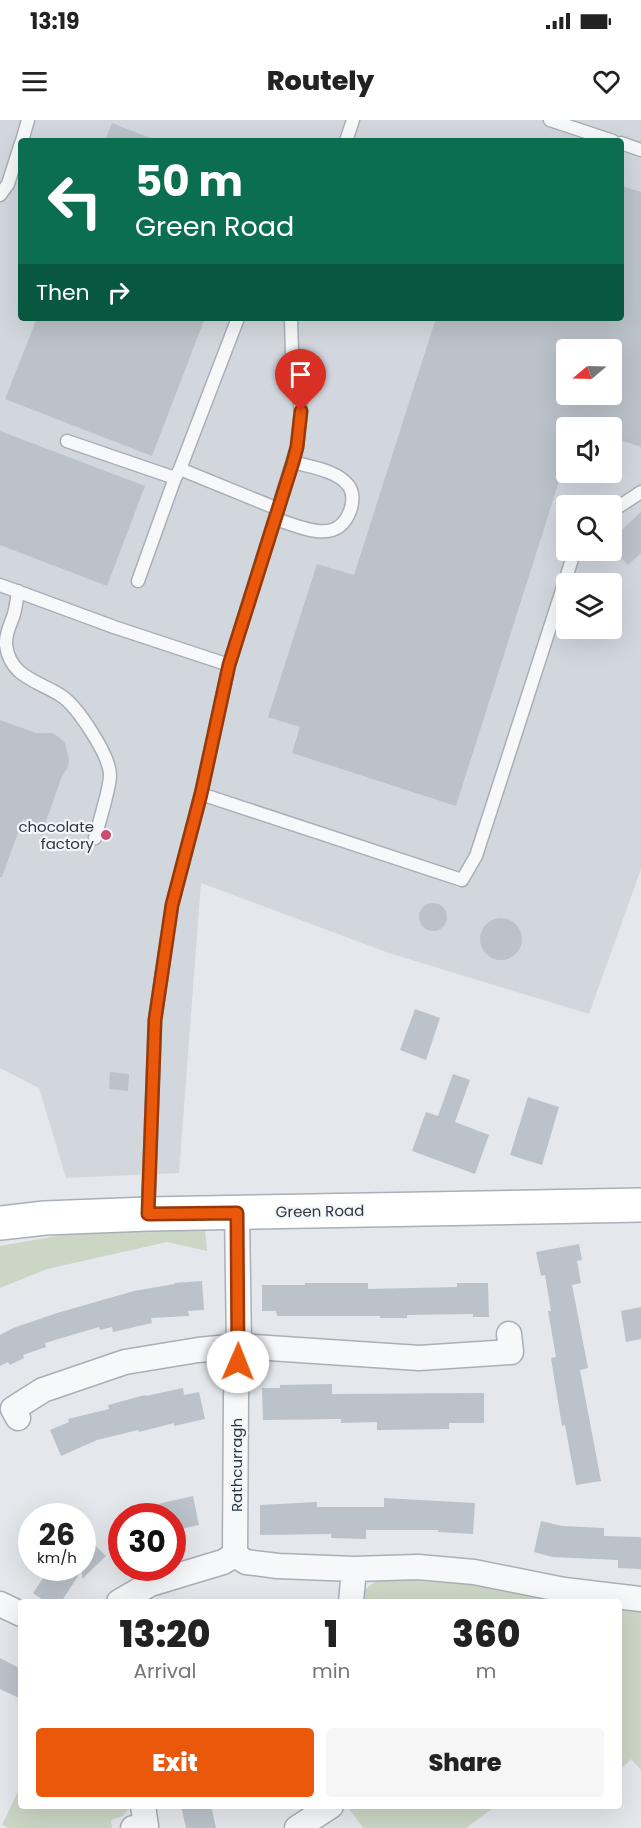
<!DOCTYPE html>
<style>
:root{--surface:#fff;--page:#f6f6f6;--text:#222;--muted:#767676;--accent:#ea580c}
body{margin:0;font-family:Poppins,sans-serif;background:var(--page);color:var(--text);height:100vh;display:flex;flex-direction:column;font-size:22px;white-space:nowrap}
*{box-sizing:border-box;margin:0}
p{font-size:20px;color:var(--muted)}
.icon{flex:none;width:33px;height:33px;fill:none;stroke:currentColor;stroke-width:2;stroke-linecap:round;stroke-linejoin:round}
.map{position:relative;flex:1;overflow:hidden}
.side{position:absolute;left:18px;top:1479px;width:604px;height:210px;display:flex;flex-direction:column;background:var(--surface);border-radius:6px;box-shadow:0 6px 24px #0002}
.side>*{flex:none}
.hud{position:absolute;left:18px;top:18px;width:606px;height:183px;border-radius:6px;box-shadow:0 6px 24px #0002;background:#0b6e4f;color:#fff;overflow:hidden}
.needle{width:39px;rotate:251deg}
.controls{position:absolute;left:556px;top:219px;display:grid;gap:12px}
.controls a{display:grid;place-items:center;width:66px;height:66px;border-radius:6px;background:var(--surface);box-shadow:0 6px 24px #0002;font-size:30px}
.speed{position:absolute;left:18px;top:1383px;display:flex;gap:12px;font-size:30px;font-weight:700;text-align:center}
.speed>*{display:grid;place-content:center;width:78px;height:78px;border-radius:50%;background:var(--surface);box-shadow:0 6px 24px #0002;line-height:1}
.speed small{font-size:15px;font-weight:400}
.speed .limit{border:9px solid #d22;background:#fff;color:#111}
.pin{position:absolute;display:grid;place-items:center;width:51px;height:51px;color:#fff;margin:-62px -26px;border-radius:50% 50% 50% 0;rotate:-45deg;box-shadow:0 0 6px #0007}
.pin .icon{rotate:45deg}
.me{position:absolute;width:66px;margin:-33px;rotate:1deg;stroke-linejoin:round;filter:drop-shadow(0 0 4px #0008)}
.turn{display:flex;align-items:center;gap:21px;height:126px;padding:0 18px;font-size:27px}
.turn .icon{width:78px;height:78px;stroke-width:2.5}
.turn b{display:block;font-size:42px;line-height:51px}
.then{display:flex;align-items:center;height:57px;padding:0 18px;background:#0003;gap:12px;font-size:22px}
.eta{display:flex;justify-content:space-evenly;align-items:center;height:102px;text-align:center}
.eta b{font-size:36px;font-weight:800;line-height:42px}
.cta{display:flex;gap:12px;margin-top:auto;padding:12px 18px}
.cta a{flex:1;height:69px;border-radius:6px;background:var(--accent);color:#fff;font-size:24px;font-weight:800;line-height:69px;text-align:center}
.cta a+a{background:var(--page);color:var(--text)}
.status{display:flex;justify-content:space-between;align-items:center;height:42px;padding:0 30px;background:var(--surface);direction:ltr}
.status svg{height:16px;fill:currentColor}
header{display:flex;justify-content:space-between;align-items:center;height:78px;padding:0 18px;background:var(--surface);font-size:27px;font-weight:800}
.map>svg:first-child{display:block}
.built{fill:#d2d7de;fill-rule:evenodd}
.green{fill:#cbd6c5}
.building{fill:#bbc2c9;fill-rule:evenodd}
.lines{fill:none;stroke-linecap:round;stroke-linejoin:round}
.lane-casing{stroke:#a9afb6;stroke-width:15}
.street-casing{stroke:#a9afb6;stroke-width:27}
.secondary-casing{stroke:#a9afb6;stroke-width:36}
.lane{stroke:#f7f8fa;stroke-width:12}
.street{stroke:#f7f8fa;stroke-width:24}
.secondary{stroke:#fff;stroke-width:33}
.route-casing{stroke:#983908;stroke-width:15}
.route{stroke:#ea580c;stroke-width:10}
.poi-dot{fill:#cf4a6f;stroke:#f4f6f9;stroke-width:2}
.labels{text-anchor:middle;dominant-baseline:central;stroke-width:4.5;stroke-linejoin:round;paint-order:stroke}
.poi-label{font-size:15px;fill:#2b3744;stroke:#f4f6f9;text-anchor:end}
.street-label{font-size:15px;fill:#2b3744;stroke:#f4f6f9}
</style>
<div class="status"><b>13:19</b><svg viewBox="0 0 49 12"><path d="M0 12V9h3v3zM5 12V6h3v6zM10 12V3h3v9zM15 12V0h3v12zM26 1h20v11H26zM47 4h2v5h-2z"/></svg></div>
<header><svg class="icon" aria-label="menu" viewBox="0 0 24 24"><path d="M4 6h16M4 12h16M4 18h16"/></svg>Routely<svg class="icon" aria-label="heart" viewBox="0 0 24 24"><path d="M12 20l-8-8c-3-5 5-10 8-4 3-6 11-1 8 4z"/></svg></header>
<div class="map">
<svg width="641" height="1708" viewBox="0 0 641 1708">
<rect width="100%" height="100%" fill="#e4e8ec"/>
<path class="built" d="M 0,0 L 641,0 L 641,749 L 589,894 L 389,833 L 201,763 L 179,1053 L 66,1058 L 39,968 L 0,948 ZM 21,21 L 621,21 L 621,198 L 21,198 ZM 567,230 L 612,230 L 612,274 L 567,274 ZM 567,308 L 612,308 L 612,352 L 567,352 ZM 567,386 L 612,386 L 612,430 L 567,430 ZM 567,464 L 612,464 L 612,508 L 567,508 Z"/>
<path class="green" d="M 170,1106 L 205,1108 L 207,1131 L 167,1122 L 47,1149 L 0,1168 L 0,1126 L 68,1114 Z
M 384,1458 L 475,1465 L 573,1482 L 361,1482 C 363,1468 371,1463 384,1458 Z
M 620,1487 L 641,1489 L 641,1650 L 631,1639 L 620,1650 Z
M 21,1665 L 21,1686 L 130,1687 L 123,1696 L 111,1700 L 112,1708 L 8,1708 L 2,1705 Z
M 347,1686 L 496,1686 L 466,1708 L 363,1708 Z"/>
<path class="building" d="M 112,3 L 155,20 L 155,21 L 105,21 Z
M 621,66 L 641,72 L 641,327 L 612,317 L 612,308 L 567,308 L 567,336 L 456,686 L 292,633 L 300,607 L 268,597 L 317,444 L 354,455 L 436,198 L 621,198 ZM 567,230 L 612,230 L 612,274 L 567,274 Z
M 37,198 L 205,198 L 152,336 L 5,279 Z
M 0,311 L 145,366 L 107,466 L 0,425 Z
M 641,392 L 641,433 L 628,445 L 612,428 L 612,419 Z
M 0,600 L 36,613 L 52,613 L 59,617 L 65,623 L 69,639 L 68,647 L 62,656 L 44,707 L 23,699 L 2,757 L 0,757 Z
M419 797a14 14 0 1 1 28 0a14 14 0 1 1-28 0Z
M480 819a21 21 0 1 1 42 0a21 21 0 1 1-42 0Z
M 415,889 L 440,898 L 426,940 L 400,930 Z
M 110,952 L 129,954 L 128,971 L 109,969 Z
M 453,954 L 470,960 L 455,1002 L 489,1015 L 475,1054 L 412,1031 L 426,992 L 438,996 Z
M 528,977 L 559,987 L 542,1045 L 510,1035 Z
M 579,1124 L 582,1140 L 577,1141 L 581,1163 L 572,1165 L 588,1248 L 580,1250 L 601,1361 L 576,1365 L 565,1305 L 562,1306 L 551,1238 L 556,1237 L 548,1191 L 551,1191 L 545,1155 L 541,1156 L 536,1132 Z
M 202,1161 L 204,1190 L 188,1191 L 189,1196 L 151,1198 L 152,1203 L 113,1212 L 112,1207 L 100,1210 L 99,1207 L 45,1223 L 46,1227 L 23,1235 L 24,1238 L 10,1245 L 8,1242 L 0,1246 L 0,1215 L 13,1208 L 57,1193 L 134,1171 L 175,1164 L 174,1163 Z
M 305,1163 L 368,1163 L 368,1169 L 457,1167 L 457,1163 L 488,1163 L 489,1197 L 473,1197 L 473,1194 L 407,1195 L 407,1198 L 380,1198 L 380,1196 L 277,1196 L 276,1191 L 262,1191 L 262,1165 L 305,1165 Z
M 641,1187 L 641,1219 L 626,1222 L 621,1191 Z
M 332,1264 L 332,1274 L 484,1273 L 484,1303 L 449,1303 L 449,1309 L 377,1310 L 377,1302 L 341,1303 L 341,1299 L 263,1300 L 262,1268 L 280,1268 L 280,1265 Z
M 183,1268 L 184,1275 L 199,1272 L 205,1299 L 174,1306 L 174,1303 L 139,1312 L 138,1310 L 97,1320 L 61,1336 L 50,1310 L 69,1302 L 68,1299 L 109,1289 L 108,1285 L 145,1275 L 146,1276 Z
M 193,1376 L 199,1405 L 172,1411 L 172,1396 L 133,1396 L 132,1390 Z
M 384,1378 L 475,1383 L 473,1414 L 438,1412 L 438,1410 L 366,1410 L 366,1419 L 331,1418 L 331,1414 L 260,1415 L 260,1385 L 317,1382 L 317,1387 L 384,1387 Z
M 541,1401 L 562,1406 L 604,1408 L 604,1416 L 641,1417 L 641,1449 L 618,1448 L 618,1440 L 552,1437 L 534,1432 Z
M 82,1413 L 106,1436 L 82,1459 L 82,1450 L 61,1482 L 46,1482 L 33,1473 L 50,1448 L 82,1448 Z
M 0,1538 L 21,1549 L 21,1579 L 0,1569 Z
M 181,1686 L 211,1686 L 216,1708 L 186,1708 Z"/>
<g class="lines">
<defs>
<path id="lane" d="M 550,0 L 613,21
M 22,21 L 28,0
M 346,21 L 353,0
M 621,23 L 641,30
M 0,75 L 8,64 L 21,23
M 67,321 L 175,358 L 180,349 L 278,389
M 180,349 L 238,198
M 612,391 L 641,372
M 275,399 C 302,407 337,426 350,391 C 353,383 354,372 348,365 C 336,350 310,347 293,342
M 138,461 L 175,358
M 0,465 L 114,507 L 229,545
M 18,471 C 17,479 16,486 14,494 C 11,504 5,513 6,525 C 10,557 38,561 60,575 C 77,585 110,636 110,655 C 110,669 99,702 95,718
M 201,674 L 462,760 L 476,736 L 575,430
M 148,1093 L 155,900 L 172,785 L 201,674 L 229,545 L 297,327 L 301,291 L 292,235 L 291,198"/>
<path id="street" d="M 18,1298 L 13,1289 L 43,1270 L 125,1242 L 198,1230 L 239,1226 L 419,1238 L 511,1232 L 509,1214
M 235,1435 L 246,1442 L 278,1446 L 354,1449 L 418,1447 L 474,1452 L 564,1470 L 641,1479
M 119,1482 L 150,1464 L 223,1442 L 235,1435 L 236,1276 L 239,1226 L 237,1093
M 351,1482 L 354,1449
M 0,1484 L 21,1494
M 133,1708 L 146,1706 L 143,1686
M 297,1708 L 331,1686"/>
<path id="secondary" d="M 0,1103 L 45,1098 L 148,1094 L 641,1085"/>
</defs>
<use href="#lane" class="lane-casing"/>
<use href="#street" class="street-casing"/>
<use href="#secondary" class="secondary-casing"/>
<use href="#lane" class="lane"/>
<use href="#street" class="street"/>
<use href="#secondary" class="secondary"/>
</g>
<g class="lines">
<defs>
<path id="route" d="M 238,1242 L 237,1093 L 148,1094 L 155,900 L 172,785 L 201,674 L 229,545 L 293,342 L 297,327 L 301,291"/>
</defs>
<use href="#route" class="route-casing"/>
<use href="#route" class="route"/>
</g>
<circle class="poi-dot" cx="106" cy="715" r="6"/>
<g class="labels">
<g class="poi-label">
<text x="94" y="706">chocolate<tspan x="94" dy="17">factory</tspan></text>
</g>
<g class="street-label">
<text transform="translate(320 1091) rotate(-1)">Green Road</text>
<text transform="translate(236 1345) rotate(-90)">Rathcurragh</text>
</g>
</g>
</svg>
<div class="controls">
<a><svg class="needle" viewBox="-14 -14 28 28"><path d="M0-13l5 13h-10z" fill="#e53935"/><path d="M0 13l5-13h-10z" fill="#767676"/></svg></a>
<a><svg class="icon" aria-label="sound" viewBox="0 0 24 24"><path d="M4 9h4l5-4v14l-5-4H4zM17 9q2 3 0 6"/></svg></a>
<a><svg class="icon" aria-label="search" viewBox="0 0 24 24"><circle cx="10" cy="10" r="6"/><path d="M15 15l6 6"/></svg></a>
<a><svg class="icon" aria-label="layers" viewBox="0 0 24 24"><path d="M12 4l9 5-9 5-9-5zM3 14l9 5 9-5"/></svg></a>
</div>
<div class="speed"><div>26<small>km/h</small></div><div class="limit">30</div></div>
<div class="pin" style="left:301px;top:291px;background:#d93025"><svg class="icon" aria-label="arrive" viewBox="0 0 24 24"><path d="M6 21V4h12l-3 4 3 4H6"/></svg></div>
<svg class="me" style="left:238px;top:1242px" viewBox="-20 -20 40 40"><circle r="19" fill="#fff"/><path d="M0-13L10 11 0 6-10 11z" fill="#ea580c"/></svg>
<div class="hud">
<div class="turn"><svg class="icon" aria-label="left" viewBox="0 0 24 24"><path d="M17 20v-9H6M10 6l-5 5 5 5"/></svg><div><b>50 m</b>Green Road</div></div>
<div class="then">Then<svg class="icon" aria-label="right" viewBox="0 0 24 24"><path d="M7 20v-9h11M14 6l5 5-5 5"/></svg></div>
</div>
<section class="side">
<div class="eta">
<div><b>13:20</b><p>Arrival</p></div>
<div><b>1</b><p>min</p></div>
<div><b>360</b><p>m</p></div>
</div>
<div class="cta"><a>Exit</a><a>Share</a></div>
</section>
</div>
